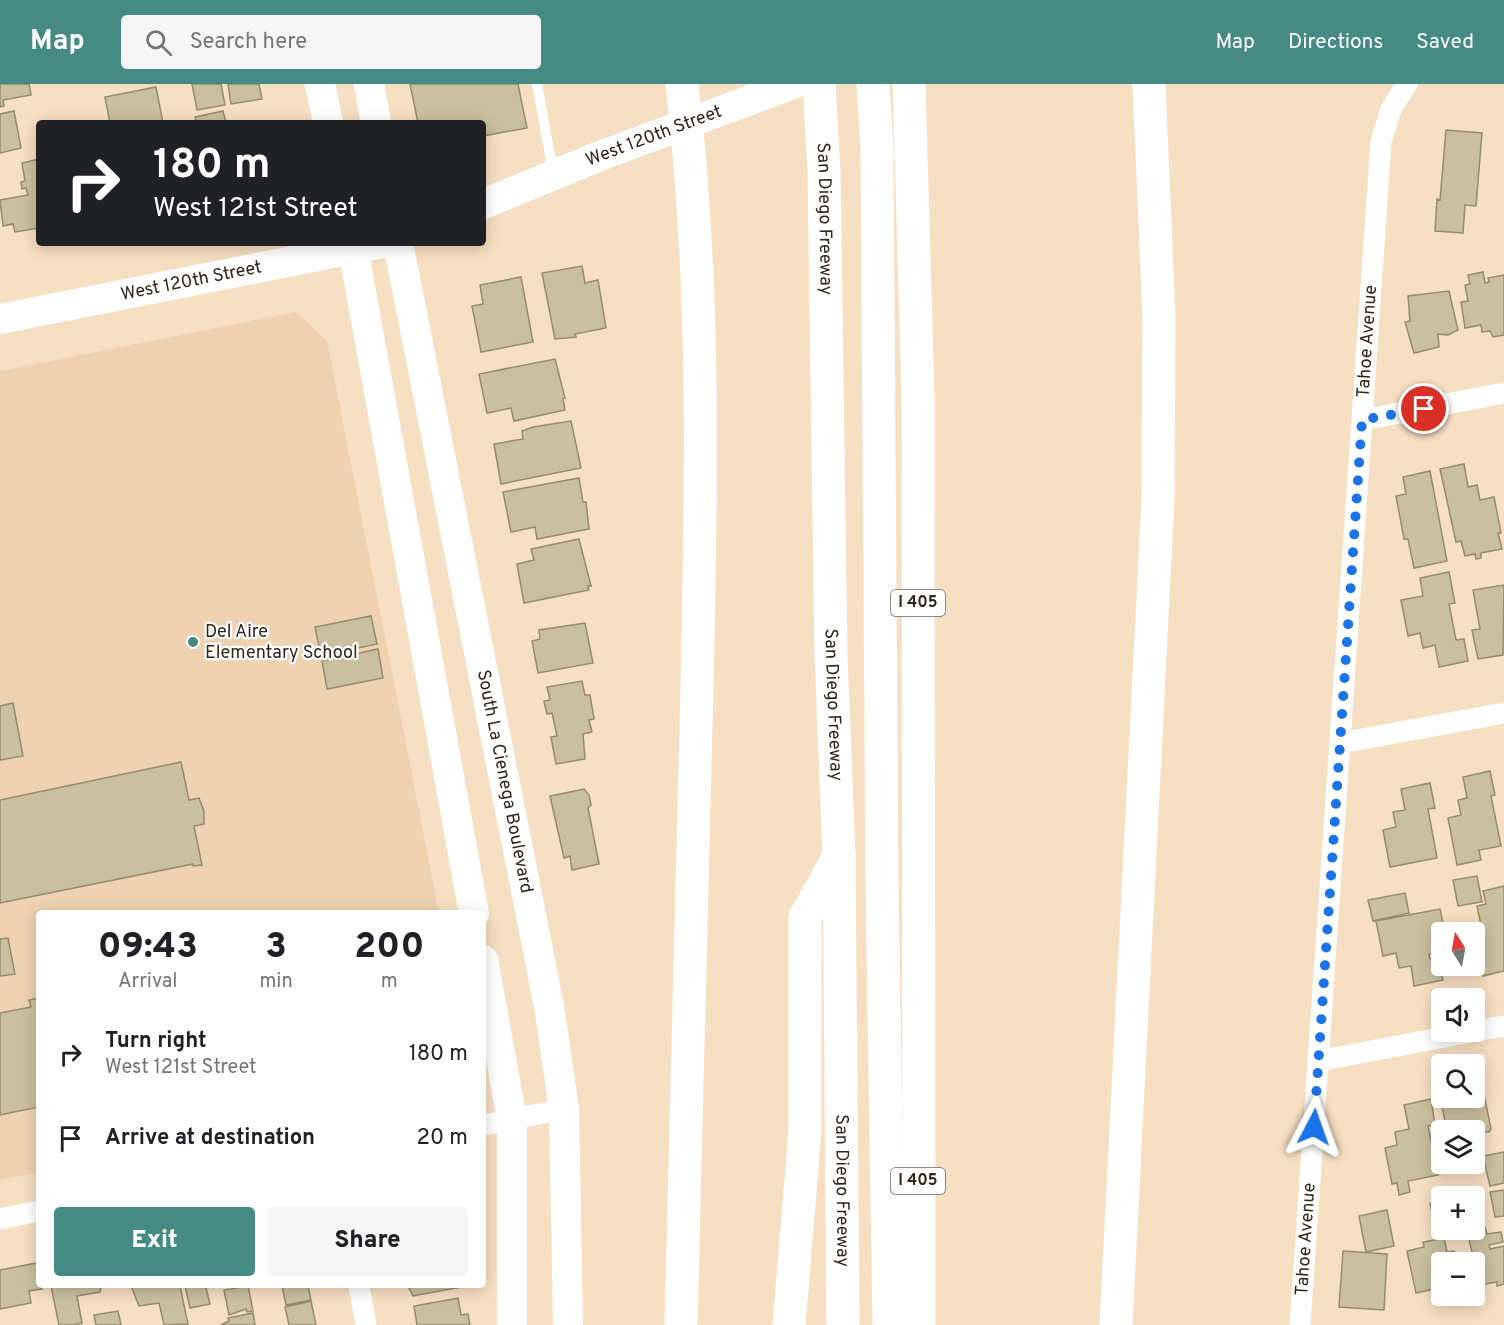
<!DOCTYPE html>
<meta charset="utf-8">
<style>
:root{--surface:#fff;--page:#f6f6f6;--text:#202124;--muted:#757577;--accent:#458b83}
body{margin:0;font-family:Overpass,sans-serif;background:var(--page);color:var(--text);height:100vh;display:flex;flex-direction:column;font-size:22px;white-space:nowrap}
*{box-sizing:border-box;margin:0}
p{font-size:20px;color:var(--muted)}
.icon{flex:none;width:33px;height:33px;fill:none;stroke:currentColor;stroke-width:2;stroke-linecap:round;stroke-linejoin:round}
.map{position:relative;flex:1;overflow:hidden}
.side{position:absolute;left:36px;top:826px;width:450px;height:378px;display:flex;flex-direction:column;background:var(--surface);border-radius:6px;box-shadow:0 3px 15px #0003}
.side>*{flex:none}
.banner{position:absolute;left:36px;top:36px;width:450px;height:126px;border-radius:6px;box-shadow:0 3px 15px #0003;background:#202124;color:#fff;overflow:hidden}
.needle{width:39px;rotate:349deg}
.tools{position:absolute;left:1431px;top:838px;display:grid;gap:12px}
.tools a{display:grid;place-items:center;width:54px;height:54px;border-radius:6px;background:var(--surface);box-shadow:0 3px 15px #0003;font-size:30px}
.pin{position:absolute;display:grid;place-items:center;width:51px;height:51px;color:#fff;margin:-26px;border:3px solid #fff;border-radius:50%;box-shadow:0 2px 6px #0007}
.me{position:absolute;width:66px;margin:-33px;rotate:4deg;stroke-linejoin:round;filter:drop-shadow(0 0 4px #0008)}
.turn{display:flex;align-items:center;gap:21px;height:126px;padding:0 18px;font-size:27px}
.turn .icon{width:78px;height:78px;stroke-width:2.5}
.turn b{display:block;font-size:42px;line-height:51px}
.eta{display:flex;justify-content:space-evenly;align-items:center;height:102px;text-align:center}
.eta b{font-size:36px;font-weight:800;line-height:42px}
.cta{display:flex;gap:12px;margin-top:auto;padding:12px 18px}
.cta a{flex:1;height:69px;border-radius:6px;background:var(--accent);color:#fff;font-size:24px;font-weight:800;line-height:69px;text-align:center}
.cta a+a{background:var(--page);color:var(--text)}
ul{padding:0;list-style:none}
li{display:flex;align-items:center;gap:18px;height:84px;padding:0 18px}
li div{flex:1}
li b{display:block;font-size:22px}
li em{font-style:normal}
header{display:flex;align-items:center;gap:36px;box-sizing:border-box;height:84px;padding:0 30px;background:var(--accent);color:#fff}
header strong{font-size:28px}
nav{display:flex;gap:33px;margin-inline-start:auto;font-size:21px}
.search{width:420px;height:54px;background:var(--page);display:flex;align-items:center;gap:15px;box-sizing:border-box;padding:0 21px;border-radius:6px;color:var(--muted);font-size:22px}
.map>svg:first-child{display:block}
.built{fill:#efd2b1}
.building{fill:#c9c09f;stroke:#958c6d;stroke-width:1.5}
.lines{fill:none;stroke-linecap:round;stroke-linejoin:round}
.lane{stroke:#fff;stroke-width:10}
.street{stroke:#fff;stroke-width:21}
.secondary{stroke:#fff;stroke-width:30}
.highway{stroke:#fff;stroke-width:33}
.route{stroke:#1a73e8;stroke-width:10;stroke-dasharray:0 18}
.poi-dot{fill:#458b83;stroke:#fff;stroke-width:2}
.labels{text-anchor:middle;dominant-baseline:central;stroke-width:4.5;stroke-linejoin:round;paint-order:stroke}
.shield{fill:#fff;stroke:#6d665f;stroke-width:1.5}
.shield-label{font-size:16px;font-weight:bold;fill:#2e251b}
.street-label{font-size:18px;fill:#2e251b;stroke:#fff}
.poi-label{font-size:18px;fill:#2e251b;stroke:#fff;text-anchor:start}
</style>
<header>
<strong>Map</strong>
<div class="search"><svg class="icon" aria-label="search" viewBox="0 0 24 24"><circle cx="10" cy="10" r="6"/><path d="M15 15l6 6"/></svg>Search here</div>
<nav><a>Map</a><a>Directions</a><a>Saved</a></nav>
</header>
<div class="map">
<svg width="1504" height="1241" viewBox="0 0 1504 1241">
<rect width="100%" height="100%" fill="#f7dfc3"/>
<path class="built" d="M 296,228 L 327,257 L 439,829 L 39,830 L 39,1088 L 0,1096 L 0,287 Z"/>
<path class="building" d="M 0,0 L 29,0 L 31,11 L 3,16 L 4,22 L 0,23 Z
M 192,0 L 221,0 L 225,21 L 197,26 Z
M 228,0 L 259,0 L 262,15 L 231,20 Z
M 410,0 L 518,0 L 527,44 L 483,52 L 483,39 L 418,39 Z
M 156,3 L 163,39 L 110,39 L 105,13 Z
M 14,27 L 21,64 L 0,69 L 0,30 Z
M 223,27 L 226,39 L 197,39 L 195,33 Z
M 1446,46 L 1482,49 L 1476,122 L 1465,121 L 1463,149 L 1435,147 L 1437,115 L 1440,116 Z
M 39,75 L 39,144 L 15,148 L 13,140 L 3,142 L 0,116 L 28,111 L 26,104 L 22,105 L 21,98 L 25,97 L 22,79 Z
M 582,182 L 585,199 L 598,196 L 606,244 L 575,250 L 576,253 L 555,255 L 542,189 Z
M 1483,188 L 1485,199 L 1489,198 L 1488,194 L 1504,191 L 1504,251 L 1493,253 L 1490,247 L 1482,248 L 1481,241 L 1465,244 L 1461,218 L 1468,217 L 1465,201 L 1470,200 L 1468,191 Z
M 521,193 L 533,258 L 481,268 L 472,222 L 483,220 L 480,201 Z
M 1449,207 L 1458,246 L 1448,251 L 1438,250 L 1439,263 L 1414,269 L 1405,238 L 1410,237 L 1408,212 Z
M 555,275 L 565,314 L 563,315 L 565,326 L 514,337 L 511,324 L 487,329 L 479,290 Z
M 571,337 L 581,384 L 501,400 L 494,360 L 523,355 L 522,347 L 533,343 Z
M 1464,380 L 1468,403 L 1477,401 L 1480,416 L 1494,413 L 1501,449 L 1498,449 L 1502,465 L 1481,469 L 1481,474 L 1476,475 L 1475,470 L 1465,472 L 1461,457 L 1456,458 L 1440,385 Z
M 1430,387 L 1447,477 L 1414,484 L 1408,455 L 1404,455 L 1396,412 L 1406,410 L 1403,393 Z
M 579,394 L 583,418 L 586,418 L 589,445 L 537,455 L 535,443 L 511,448 L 503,408 Z
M 579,455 L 591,502 L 588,502 L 589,506 L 524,519 L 517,480 L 534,476 L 531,465 Z
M 1449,488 L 1455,519 L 1449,520 L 1456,556 L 1464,555 L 1468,577 L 1439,583 L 1435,561 L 1423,564 L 1420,549 L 1408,552 L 1401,516 L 1423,512 L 1420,494 Z
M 1504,501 L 1503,571 L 1478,575 L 1472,546 L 1480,545 L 1473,506 Z
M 371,532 L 377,560 L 321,572 L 315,543 Z
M 585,539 L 593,579 L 538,589 L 532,557 L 540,555 L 539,546 Z
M 378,565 L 383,594 L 327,605 L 322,577 Z
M 582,597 L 585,611 L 590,611 L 594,635 L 589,636 L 592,648 L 583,650 L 585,675 L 556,680 L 551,653 L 557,652 L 552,629 L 547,630 L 544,617 L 550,616 L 547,603 Z
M 13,619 L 23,672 L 0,676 L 0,622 Z
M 181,678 L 189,716 L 199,714 L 204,727 L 204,740 L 194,742 L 202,781 L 193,782 L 193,780 L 0,819 L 0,716 Z
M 1490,687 L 1495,711 L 1491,712 L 1501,762 L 1479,766 L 1481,776 L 1457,781 L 1448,734 L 1461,731 L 1458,716 L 1467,714 L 1463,693 Z
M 1430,699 L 1435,724 L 1428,725 L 1437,774 L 1390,783 L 1383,746 L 1396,743 L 1393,728 L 1405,726 L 1401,705 Z
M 584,705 L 589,711 L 591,721 L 588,724 L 599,780 L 572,786 L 570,772 L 564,774 L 550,712 Z
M 1477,792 L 1482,818 L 1458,822 L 1453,796 Z
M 1504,802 L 1504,887 L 1483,892 L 1474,848 L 1482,846 L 1477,822 L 1486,820 L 1483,807 Z
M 1405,809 L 1409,829 L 1373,837 L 1368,816 Z
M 1440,825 L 1445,849 L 1442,849 L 1442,868 L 1429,870 L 1430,875 L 1438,874 L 1443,896 L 1414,902 L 1411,882 L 1399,884 L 1396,869 L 1383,872 L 1376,837 Z
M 8,854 L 15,890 L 0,892 L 0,855 Z
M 39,914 L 39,1023 L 0,1031 L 0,929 L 31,923 L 29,916 Z
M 1484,1010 L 1491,1045 L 1489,1048 L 1447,1047 L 1441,1018 L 1474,1014 Z
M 1431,1015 L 1435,1041 L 1428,1042 L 1438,1091 L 1408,1097 L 1410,1108 L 1399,1111 L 1397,1099 L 1392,1100 L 1385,1064 L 1397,1061 L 1395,1048 L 1409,1045 L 1404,1021 Z
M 1504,1068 L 1504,1099 L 1490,1102 L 1483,1072 Z
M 1504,1106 L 1504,1132 L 1495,1133 L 1490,1108 Z
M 1442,1117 L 1442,1144 L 1435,1145 L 1430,1119 Z
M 1387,1126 L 1394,1162 L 1366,1168 L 1359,1132 Z
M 1485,1143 L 1487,1150 L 1501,1148 L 1503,1158 L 1489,1161 L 1490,1165 L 1504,1162 L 1504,1200 L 1497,1202 L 1497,1198 L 1480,1201 L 1467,1147 Z
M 1444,1154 L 1447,1168 L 1454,1167 L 1457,1179 L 1442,1179 L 1442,1212 L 1444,1212 L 1436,1214 L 1434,1205 L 1416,1209 L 1407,1167 L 1424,1163 L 1423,1158 Z
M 1343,1167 L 1387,1170 L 1384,1226 L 1339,1223 Z
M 37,1179 L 39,1202 L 42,1205 L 29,1207 L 31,1219 L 0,1225 L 0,1186 Z
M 51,1202 L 101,1202 L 100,1208 L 77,1212 L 82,1239 L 74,1241 L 59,1241 Z
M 131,1202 L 180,1202 L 188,1240 L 164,1241 L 159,1219 L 139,1222 Z
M 185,1202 L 209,1202 L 206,1204 L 210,1220 L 190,1224 Z
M 248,1202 L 253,1227 L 247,1228 L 246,1225 L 229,1231 L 224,1206 Z
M 282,1202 L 308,1202 L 311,1216 L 286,1221 Z
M 408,1202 L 462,1202 L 462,1203 L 413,1212 Z
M 458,1214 L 461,1231 L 468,1230 L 470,1241 L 417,1241 L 414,1222 Z
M 311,1217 L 316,1241 L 289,1241 L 285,1223 Z
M 118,1227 L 121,1241 L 96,1241 L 94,1231 Z
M 253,1229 L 255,1241 L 221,1241 L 229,1237 L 228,1234 Z"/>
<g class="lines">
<path class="lane" d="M 537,0 L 553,88"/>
<g class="street">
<path d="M 1363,336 L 1504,309"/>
<path d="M 1340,659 L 1504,629"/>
<path d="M 1474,947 L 1504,942"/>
<path d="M 1318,977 L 1471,948"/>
<path d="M 483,1041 L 564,1025"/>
<path d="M 0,1135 L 39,1127"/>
<path d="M 359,1202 L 366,1241"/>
<path id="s1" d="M 1300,1241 L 1381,57 L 1391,25 L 1407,0"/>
</g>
<g class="secondary">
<path d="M 320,0 L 328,39"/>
<path d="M 369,0 L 376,39"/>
<path id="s2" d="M 483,120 L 600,72 L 793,0"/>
<path d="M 352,159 L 474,830"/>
<path id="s3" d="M 398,159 L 549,922 L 564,1025 L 568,1241"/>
<path id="s4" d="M 0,235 L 383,159"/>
<path d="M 483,876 L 512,1035 L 512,1241"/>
</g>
<g class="highway">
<path id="s5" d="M 819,0 L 824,87 L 831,571 L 839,772 L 843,1241"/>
<path d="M 873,0 L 877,65 L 882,802 L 889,1241"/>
<path d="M 909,0 L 918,313 L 919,1241"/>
<path d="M 681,1241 C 686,1041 691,842 696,642 C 701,428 707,213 682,0"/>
<path d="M 789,1241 L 805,1047 L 805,833 L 839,773"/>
<path d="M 1116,1241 L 1158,415 L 1159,233 L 1149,0"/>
</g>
</g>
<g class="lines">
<path class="route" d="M 1314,1043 L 1362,336 L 1424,325"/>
</g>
<circle class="poi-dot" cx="193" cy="558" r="6"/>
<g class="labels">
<g class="shield">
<rect x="891" y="506" width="54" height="26" rx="4.5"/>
<rect x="891" y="1084" width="54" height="26" rx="4.5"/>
</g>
<g class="shield-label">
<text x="918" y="519">I 405</text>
<text x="918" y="1097">I 405</text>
</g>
<g class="street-label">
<text stroke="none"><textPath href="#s2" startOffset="184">West 120th Street</textPath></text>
<text stroke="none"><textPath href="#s5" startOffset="135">San Diego Freeway</textPath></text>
<text stroke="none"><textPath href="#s4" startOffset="195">West 120th Street</textPath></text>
<text stroke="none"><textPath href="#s1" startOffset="986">Tahoe Avenue</textPath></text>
<text stroke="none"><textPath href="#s5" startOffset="621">San Diego Freeway</textPath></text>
<text stroke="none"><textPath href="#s3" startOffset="549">South La Cienega Boulevard</textPath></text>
<text stroke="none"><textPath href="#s5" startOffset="1107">San Diego Freeway</textPath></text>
<text stroke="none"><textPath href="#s1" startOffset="86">Tahoe Avenue</textPath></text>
</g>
<g class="poi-label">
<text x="205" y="548">Del Aire<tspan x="205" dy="21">Elementary School</tspan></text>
</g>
</g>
</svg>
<div class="tools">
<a><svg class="needle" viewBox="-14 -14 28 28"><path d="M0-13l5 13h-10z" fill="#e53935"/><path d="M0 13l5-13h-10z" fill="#757577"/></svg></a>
<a><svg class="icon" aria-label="sound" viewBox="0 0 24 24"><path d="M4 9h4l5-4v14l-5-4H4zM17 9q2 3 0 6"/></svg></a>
<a><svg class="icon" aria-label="search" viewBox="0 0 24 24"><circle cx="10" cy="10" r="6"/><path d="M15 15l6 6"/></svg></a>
<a><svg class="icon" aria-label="layers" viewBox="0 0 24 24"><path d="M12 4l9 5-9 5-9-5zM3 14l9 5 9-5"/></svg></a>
<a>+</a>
<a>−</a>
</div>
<div class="pin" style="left:1424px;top:325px;background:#d93025"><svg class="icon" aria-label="arrive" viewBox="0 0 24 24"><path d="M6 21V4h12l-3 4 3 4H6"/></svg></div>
<svg class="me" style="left:1314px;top:1043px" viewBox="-20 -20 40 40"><path d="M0-17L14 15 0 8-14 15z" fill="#1a73e8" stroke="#fff" stroke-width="4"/></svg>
<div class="banner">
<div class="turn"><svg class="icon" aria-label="right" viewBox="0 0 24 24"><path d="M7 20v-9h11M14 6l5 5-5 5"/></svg><div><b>180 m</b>West 121st Street</div></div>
</div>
<section class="side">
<div class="eta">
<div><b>09:43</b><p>Arrival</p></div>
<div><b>3</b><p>min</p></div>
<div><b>200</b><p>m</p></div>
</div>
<ul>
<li><svg class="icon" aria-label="right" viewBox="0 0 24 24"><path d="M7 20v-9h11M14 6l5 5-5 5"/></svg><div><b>Turn right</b><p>West 121st Street</p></div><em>180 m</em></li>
<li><svg class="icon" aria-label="arrive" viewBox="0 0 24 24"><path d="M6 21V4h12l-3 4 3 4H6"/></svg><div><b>Arrive at destination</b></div><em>20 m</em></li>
</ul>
<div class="cta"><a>Exit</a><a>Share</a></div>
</section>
</div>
